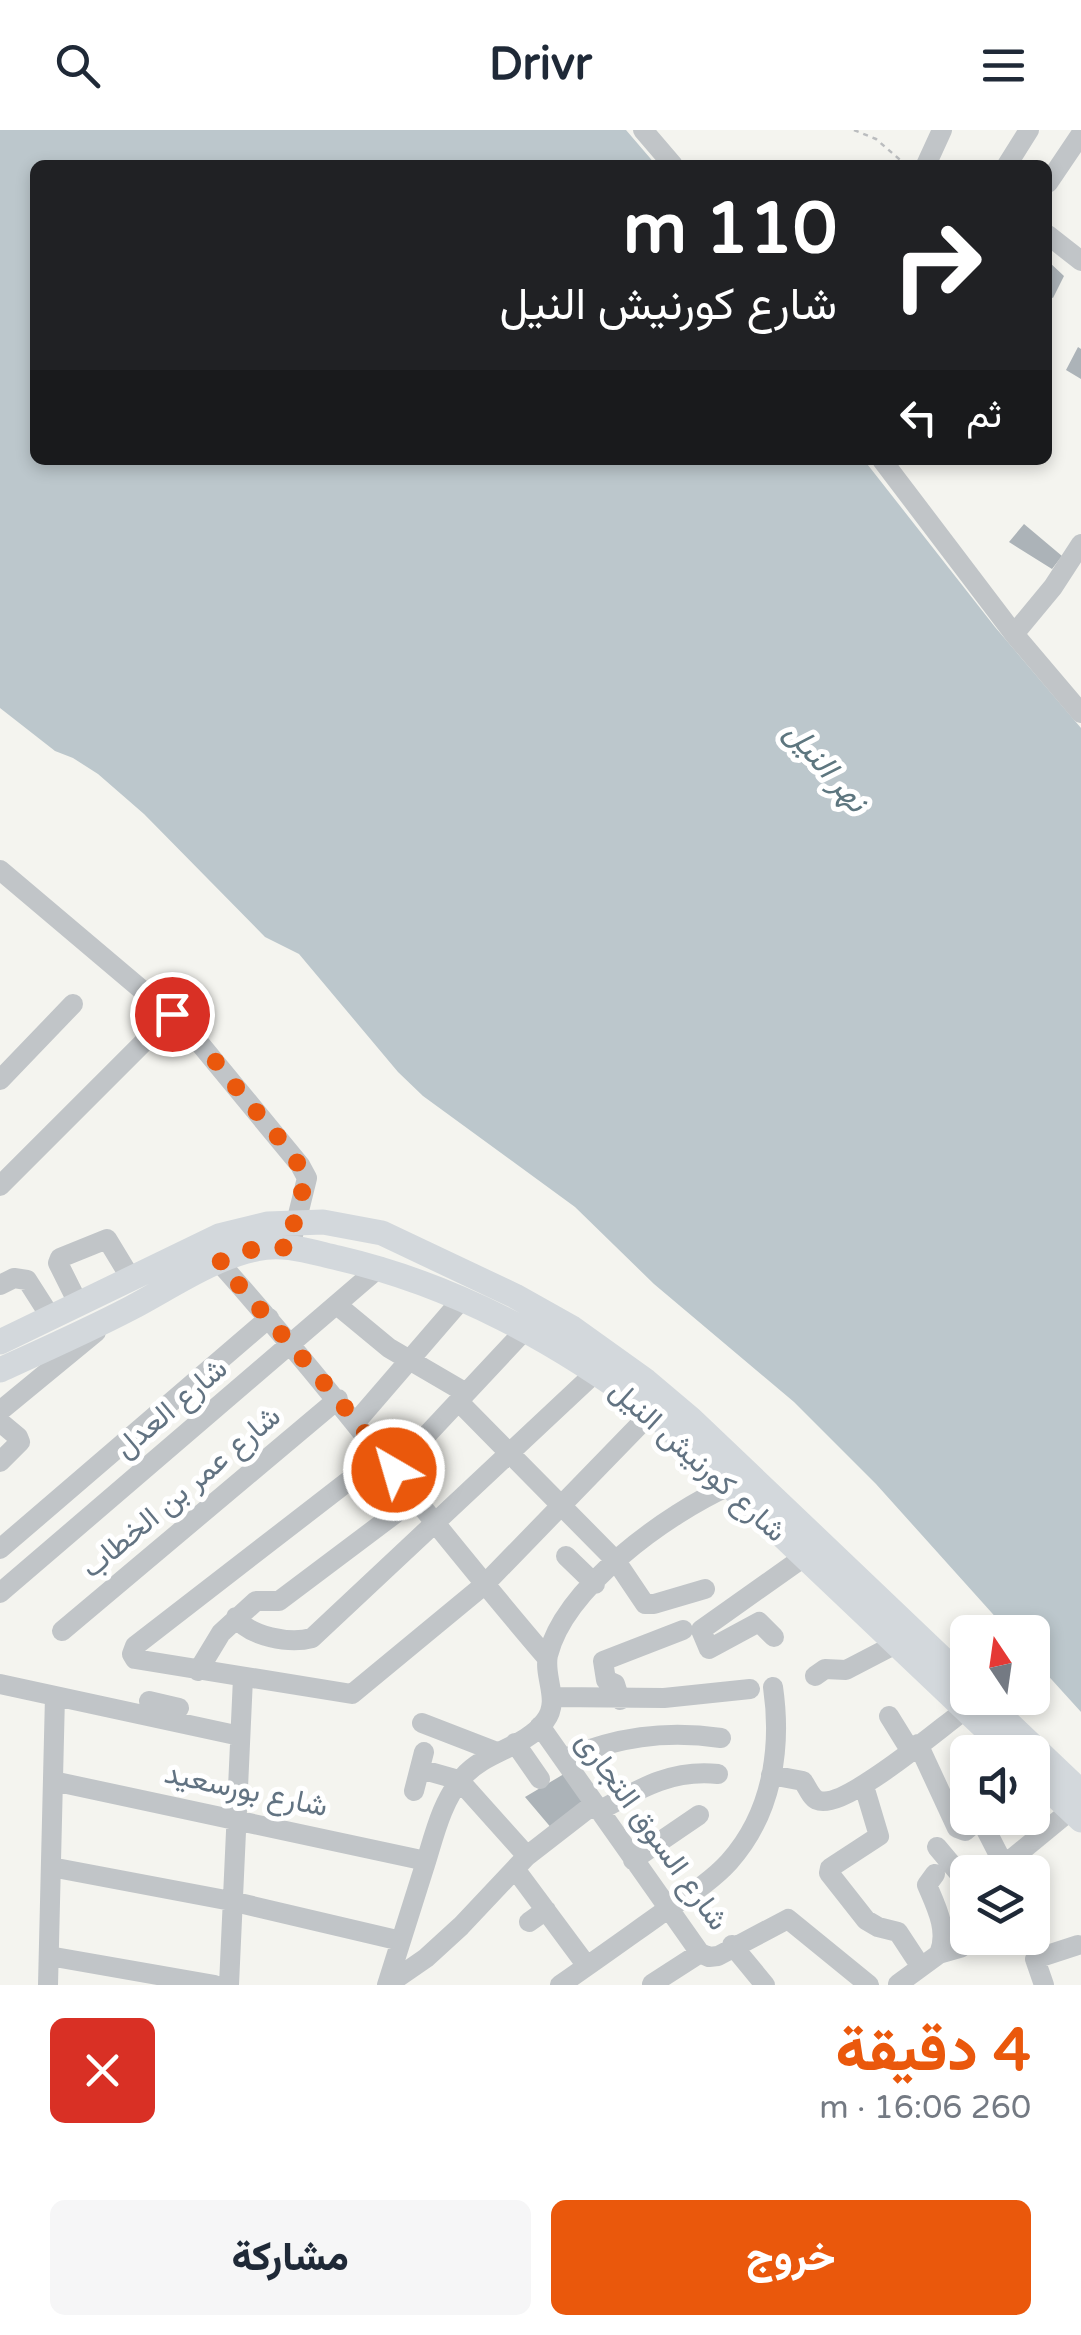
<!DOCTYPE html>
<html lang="ar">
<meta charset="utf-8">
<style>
:root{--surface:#fff;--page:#f6f6f7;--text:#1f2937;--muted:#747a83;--accent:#ea580c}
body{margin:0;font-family:"Varela Round",Vazirmatn,sans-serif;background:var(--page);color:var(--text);direction:rtl;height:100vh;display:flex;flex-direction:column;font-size:38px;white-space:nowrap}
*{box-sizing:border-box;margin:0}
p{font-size:32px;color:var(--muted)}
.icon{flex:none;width:55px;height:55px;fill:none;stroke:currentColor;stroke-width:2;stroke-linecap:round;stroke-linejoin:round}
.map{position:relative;height:1855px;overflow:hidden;direction:ltr}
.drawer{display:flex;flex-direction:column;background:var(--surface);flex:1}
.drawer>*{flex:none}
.banner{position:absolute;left:30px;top:30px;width:1022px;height:305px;border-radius:15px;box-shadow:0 5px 15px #0003;direction:rtl;background:#202124;color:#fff;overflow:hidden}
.needle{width:65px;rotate:347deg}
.controls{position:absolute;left:950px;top:1485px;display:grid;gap:20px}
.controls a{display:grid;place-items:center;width:100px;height:100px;border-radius:15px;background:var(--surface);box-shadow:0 5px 15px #0003;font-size:50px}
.pin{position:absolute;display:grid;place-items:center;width:85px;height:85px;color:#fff;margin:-42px;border:5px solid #fff;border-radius:50%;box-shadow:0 2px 10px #0007}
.me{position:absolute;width:110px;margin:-55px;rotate:322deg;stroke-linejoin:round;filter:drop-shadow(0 0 8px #0008)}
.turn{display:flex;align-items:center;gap:35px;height:210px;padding:0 50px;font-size:45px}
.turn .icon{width:130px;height:130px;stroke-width:2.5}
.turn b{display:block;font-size:70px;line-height:85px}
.then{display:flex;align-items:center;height:95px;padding:0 50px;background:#0003;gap:20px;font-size:38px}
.round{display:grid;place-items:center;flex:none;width:105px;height:105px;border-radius:15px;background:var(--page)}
.summary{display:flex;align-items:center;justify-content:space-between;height:170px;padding:0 50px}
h1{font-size:60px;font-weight:800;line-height:75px;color:var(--accent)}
.action{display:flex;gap:20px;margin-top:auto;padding:20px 50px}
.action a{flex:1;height:115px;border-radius:15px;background:var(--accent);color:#fff;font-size:40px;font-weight:800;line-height:115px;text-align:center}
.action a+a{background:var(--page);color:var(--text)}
header{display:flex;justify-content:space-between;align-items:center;height:130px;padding:0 50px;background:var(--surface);font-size:45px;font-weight:800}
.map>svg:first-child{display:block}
.water{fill:#bcc7cc}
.building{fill:#acb3b8}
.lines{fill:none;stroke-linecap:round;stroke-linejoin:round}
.path{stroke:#bbbdbf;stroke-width:2.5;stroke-dasharray:5 5;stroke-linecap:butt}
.minor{stroke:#c1c5c8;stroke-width:20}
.major{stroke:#d3d8dc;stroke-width:25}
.route{stroke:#ea580c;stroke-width:18;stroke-dasharray:0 32.4}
.labels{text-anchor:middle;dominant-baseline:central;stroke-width:10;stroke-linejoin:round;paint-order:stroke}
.street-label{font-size:30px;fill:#627382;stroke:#fff}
.water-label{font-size:32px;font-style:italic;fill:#5d767f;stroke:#fff}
</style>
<header><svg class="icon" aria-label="menu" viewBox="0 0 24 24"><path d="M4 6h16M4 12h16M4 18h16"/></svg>Drivr<svg class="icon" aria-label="search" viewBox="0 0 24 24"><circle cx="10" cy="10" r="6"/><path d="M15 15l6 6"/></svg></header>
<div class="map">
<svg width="1081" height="1855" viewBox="0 0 1081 1855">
<rect width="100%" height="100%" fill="#f4f4ef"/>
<path class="water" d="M 0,0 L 626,0 L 656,35 L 35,35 L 35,330 L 864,330 L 995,497 L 1081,598 L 1081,1582 L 1033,1529 L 1032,1502 L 1009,1502 L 876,1354 L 794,1272 L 654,1154 L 575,1077 L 423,966 L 398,942 L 299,824 L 265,807 L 144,684 L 98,644 L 73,628 L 55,621 L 0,578 Z"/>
<path class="building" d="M 1049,132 L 1064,146 L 1053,168 L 1048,166 Z
M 1078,217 L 1081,219 L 1081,249 L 1066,240 Z
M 1024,394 L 1062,426 L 1052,439 L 1009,412 Z
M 569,1641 L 590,1672 L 553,1700 L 525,1667 Z"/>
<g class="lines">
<path class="path" d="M 854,0 L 876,9 L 906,35"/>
<path class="minor" d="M 643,0 L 673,35
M 926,35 L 942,0
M 1007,35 L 1029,0
M 1048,53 L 1081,4
M 1048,105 L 1081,131
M 882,330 L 1014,504 L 1081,583
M 1014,504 L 1053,457 L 1081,414
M 0,740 L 187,898 L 300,1035 L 307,1048 L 293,1105
M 0,950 L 73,874
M 0,1056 L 172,884
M 219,1132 C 333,1260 435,1398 547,1528
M 0,1155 L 14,1148 L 27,1150 L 50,1186
M 78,1173 L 58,1133 L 60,1128 L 107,1109 L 130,1147
M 337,1175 L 389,1218 L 466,1263
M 458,1271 L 616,1431 L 645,1474 L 654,1474 L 705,1459
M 0,1281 L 96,1202
M 0,1292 L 18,1307 L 20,1312 L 0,1332
M 356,1292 L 463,1168
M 382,1325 L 135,1516 L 132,1524 L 135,1529 L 352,1564 L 484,1455 L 652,1282
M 394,1340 L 526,1199
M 0,1419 L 269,1188
M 566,1426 L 595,1454
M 0,1463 L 380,1137
M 236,1487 C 249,1507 290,1514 312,1508 L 597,1241
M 62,1501 L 338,1269
M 774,1507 L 759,1492 L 709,1519 L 701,1500 L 804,1427
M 198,1541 L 221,1503 L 256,1471 L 279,1471 L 416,1368
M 815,1546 L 825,1539 L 846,1540 L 896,1514
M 0,1554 L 240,1606
M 553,1567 L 664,1568 L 750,1559
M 620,1570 L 615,1554 L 606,1550 L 603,1531 L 683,1500
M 149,1571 L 179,1578
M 889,1586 L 910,1620
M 422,1593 L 497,1622
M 540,1596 L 700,1823 L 709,1827 L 718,1826 L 788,1789 L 869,1855
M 515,1613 L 540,1649
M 918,1614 L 957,1698 L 965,1701 L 977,1691 L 982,1692 L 1004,1735
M 563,1629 C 616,1607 665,1600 721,1608
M 420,1639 L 459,1650 L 527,1726
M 771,1645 L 803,1651 C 807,1657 811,1667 817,1670 C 843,1682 940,1598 965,1580
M 53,1651 L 426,1731
M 864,1656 L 879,1706 L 830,1738 L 829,1743 L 866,1790 L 878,1797 L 898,1802 L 921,1837
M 414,1661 L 424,1622
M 599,1681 C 639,1659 671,1639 718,1644
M 937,1717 L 968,1754
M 633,1730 L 699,1685
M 51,1737 L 231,1771 L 401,1811
M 515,1739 L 587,1836
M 997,1741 L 1071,1680
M 529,1792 L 546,1780
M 732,1815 L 765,1855
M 939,1824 L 960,1818 L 974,1808
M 49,1826 L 215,1855
M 652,1854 L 700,1823
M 898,1854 L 939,1824 C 949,1801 936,1776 927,1755 L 935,1744
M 48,1855 L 55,1566
M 229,1855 L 243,1548
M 387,1855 C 399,1816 412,1777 424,1738 C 434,1707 441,1672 463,1647 C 485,1621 525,1618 545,1591 C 561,1570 543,1548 548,1525 C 565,1457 668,1383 729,1356
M 387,1855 L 426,1828 L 461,1796 L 527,1726 L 594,1674
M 560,1855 C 592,1833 624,1810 655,1788 C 680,1770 708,1755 729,1732 C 772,1684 782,1619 773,1557
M 1044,1855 L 1035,1829 L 1078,1815"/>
<path class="major" d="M 0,1212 L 219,1106 L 268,1094 L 323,1092 L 382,1103 L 515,1166 L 572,1198 L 646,1251 L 691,1289 L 968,1553
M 0,1240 C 44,1220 89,1200 131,1178 C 171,1157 212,1128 256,1119 C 283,1112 311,1122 338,1128 C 455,1155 556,1211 652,1282 L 1010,1622
M 982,1568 L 1081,1662
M 1032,1644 L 1081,1690"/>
</g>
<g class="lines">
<path class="route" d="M 172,884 C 199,908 221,939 244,967 C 265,993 291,1018 306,1048 L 294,1091 L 292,1117 L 250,1120 L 219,1132 L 338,1269 L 394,1340"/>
</g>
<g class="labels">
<g class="street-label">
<text transform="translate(171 1278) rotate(-40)">شارع العدل</text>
<text transform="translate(698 1331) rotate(42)">شارع كورنيش النيل</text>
<text transform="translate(181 1362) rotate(-40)">شارع عمر بن الخطاب</text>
<text transform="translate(246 1660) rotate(12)">شارع بورسعيد</text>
<text transform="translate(652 1701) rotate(54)">شارع السوق التجارى</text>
</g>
<g class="water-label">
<text transform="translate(826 637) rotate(49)">نهر النيل</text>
</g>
</g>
</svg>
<div class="controls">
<a><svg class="needle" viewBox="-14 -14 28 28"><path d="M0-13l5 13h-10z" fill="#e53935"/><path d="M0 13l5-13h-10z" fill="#747a83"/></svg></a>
<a><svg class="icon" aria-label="sound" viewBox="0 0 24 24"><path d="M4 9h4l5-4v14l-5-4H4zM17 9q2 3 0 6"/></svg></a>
<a><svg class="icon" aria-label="layers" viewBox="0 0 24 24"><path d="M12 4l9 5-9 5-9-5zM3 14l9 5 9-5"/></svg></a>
</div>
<div class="pin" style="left:172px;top:884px;background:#d93025"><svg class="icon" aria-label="arrive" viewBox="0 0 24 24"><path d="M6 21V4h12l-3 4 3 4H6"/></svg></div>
<svg class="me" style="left:394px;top:1340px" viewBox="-20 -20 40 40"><circle r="17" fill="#ea580c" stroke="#fff" stroke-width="3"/><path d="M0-11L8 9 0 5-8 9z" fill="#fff"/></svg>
<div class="banner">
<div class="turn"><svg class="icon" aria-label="right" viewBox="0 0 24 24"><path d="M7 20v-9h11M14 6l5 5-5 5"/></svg><div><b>110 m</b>شارع كورنيش النيل</div></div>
<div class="then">ثم<svg class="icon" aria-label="left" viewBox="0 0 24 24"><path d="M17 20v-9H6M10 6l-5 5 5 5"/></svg></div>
</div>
</div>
<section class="drawer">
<div class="summary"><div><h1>4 دقيقة</h1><p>260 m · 16:06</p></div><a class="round" style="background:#d93025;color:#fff"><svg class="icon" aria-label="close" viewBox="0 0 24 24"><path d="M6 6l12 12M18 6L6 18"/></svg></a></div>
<div class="action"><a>خروج</a><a>مشاركة</a></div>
</section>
